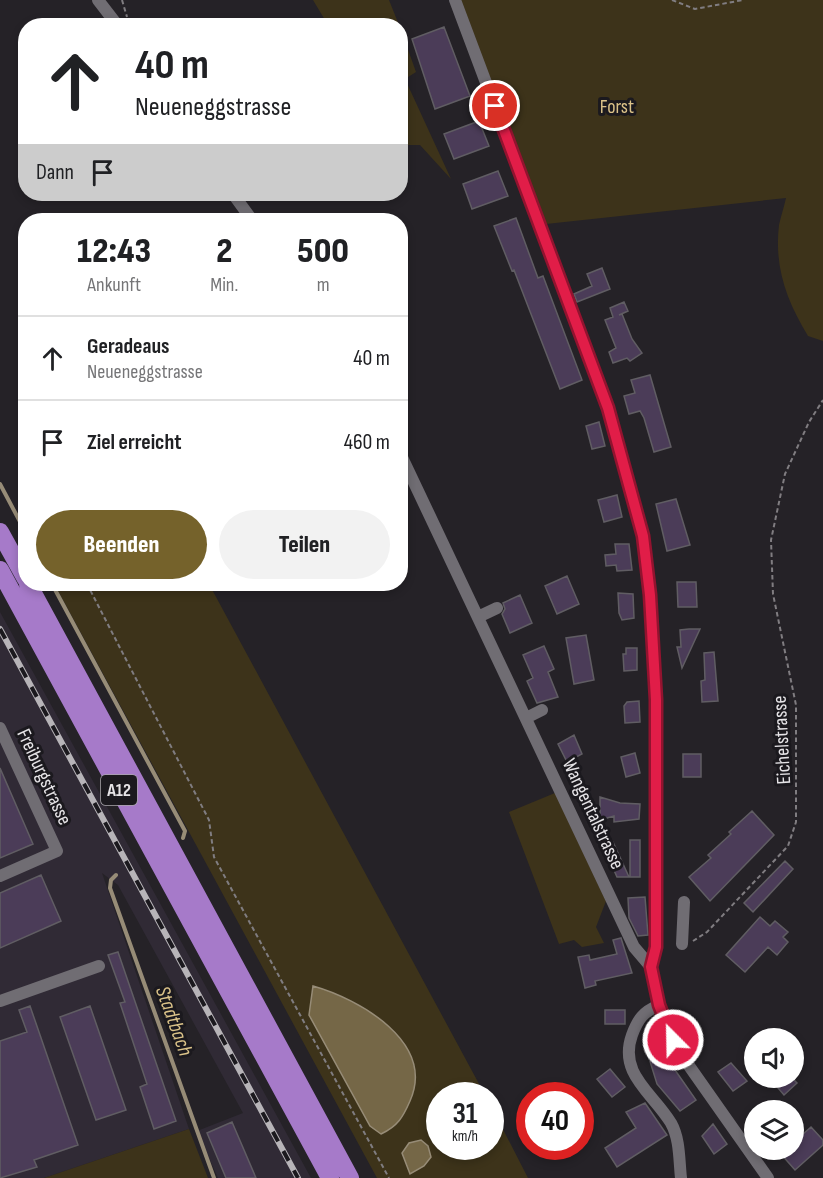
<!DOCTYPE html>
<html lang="de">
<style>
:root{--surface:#fff;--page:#f2f2f2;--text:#202124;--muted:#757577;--line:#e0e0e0;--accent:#75622b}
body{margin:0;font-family:"Sofia Sans Condensed",sans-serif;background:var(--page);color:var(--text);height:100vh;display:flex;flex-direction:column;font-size:22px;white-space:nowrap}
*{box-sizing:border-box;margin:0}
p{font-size:20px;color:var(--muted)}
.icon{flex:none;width:33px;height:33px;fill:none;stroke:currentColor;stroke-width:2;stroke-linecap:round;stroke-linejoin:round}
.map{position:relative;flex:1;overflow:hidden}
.drawer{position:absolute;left:18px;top:213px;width:390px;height:378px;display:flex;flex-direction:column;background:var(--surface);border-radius:24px;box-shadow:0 3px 9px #0003}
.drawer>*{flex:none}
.banner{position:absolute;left:18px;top:18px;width:390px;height:183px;border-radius:24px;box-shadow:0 3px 9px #0003;background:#fff;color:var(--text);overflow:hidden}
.buttons{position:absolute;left:744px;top:1028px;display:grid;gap:12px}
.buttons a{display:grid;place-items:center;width:60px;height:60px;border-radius:50%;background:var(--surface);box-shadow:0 3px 9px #0003;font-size:30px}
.speed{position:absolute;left:426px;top:1082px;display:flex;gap:12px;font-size:30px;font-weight:700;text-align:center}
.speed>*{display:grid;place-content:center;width:78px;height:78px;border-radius:50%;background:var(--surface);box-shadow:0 3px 9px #0003;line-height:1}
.speed small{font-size:15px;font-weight:400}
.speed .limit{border:9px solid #d22;background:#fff;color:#111}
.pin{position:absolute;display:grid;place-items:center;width:51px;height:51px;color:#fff;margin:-26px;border:3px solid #fff;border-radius:50%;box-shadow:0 2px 6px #0007}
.me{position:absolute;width:66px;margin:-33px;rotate:337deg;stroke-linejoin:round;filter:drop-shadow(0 0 4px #0008)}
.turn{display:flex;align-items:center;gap:21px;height:126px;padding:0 18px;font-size:27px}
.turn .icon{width:78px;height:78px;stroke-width:2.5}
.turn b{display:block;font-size:42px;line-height:51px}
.then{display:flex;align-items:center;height:57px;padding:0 18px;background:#0003;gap:12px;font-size:22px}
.eta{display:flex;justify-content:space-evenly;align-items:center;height:102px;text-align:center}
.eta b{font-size:36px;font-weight:800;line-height:42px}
.primary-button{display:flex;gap:12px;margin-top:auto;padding:12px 18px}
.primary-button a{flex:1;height:69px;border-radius:36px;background:var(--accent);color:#fff;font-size:24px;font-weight:800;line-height:69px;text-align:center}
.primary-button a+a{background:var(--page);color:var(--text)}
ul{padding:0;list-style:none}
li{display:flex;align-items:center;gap:18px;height:84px;padding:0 18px;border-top:2px solid var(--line)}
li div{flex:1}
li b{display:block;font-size:22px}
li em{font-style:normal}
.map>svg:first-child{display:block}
.built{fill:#302a35}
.green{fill:#3d331a;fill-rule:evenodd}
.water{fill:#756747;stroke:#978c77;stroke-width:1.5}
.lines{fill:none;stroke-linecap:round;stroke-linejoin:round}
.stream{stroke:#978c77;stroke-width:4}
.building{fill:#4b3c58;stroke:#605d63;stroke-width:1.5}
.path{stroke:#807d81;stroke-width:2;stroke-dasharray:4.5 3;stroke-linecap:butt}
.minor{stroke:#706d73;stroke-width:12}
.highway{stroke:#a67ac9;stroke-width:18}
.rail-casing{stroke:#b7b4b8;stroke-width:6}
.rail{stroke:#1b191e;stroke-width:4;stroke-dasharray:11;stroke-linecap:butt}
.route-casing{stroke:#92132f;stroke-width:15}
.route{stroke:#e11d48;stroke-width:10}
.labels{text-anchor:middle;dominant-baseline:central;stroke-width:6;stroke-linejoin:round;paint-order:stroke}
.shield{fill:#1b191e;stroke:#a9a7ab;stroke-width:1.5}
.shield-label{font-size:18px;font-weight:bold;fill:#e6e4e7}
.park-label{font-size:20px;fill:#dbc288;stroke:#1b191e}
.street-label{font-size:20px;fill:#e6e4e7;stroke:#1b191e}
.water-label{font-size:21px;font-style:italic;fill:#dbc389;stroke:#1b191e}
</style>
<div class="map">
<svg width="823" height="1178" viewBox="0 0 823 1178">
<rect width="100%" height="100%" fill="#252227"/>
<path class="built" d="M 0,612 L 311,1178 L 218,1178 L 197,1131 L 243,1113 L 118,885 L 102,873 L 189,1129 L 44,1178 L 0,1178 Z"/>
<path class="green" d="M 313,0 L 389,0 L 399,25 L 328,25 Z
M 460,0 L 823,0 L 823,341 L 808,336 C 787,301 774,268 779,225 C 781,216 784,207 786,198 L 546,224 Z
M 401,30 L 416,72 L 405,79 L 451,179 L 420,145 L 406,145 L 401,138 Z
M 63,584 L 209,584 L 485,1095 L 440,1095 L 440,1146 L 490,1146 L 491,1106 L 528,1178 L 377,1178 L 56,587 ZM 414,1092 L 370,1126 L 357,1099 Z
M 555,793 L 606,901 L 596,927 L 604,943 L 582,947 L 574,940 L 559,944 L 509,812 Z
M 189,1129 L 208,1178 L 44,1178 Z"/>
<path class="water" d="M 313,986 C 359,999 436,1042 410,1101 C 403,1117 398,1126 381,1134 L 370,1126 L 309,1015 Z
M 421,1140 L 428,1146 L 431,1157 L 424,1166 L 410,1174 L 402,1153 L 409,1143 Z"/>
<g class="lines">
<path class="stream" d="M 0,484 L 26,533
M 52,584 L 185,831 L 183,838
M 116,875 L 111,880 L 110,888 L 214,1178"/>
</g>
<path class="building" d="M 444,27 L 470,96 L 435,109 L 412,39 Z
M 479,121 L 489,146 L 454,159 L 444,134 Z
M 498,171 L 508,196 L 472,209 L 463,184 Z
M 516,218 L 538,278 L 543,276 L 582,380 L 560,389 L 514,270 L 512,271 L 494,226 Z
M 602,268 L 610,289 L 577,302 L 574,294 L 592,286 L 587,274 Z
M 624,302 L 628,311 L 619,315 L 622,314 L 632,339 L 642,353 L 630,361 L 627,358 L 613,363 L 609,352 L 616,348 L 605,320 L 613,317 L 610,308 Z
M 650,375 L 671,447 L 654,452 L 644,418 L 640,411 L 629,414 L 624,396 L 635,393 L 631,380 Z
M 599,422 L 605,446 L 592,449 L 586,426 Z
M 617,495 L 622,517 L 604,522 L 598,500 Z
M 676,499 L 690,545 L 667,551 L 656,504 Z
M 615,544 L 629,544 L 632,570 L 617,571 L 616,565 L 606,566 L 605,555 L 616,554 Z
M 567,576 L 579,604 L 557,614 L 545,586 Z
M 677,582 L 696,582 L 697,607 L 678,607 Z
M 618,593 L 633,594 L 634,618 L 622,620 L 619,613 Z
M 520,595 L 532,623 L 510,633 L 502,614 L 505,609 L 503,603 Z
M 689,629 L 700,629 L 682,668 L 677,647 L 681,647 L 680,630 Z
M 586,635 L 594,680 L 574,684 L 566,638 Z
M 544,646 L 554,669 L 548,672 L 558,697 L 537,703 L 527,681 L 533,678 L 523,655 Z
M 626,648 L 637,648 L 637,670 L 624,671 L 623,654 L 626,654 Z
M 714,652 L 718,701 L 702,702 L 701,681 L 705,680 L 704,653 Z
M 639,701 L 640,722 L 625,723 L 624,706 L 627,702 Z
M 574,735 L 582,754 L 567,762 L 558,744 Z
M 635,753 L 640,773 L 626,777 L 621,757 Z
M 683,754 L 701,754 L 701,777 L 683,777 Z
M 0,768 L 33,844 L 0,858 Z
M 600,797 L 620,803 L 640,804 L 639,819 L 614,822 L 614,816 L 600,820 Z
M 752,811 L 774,835 L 710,901 L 689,877 L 711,858 L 708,855 L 731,834 L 729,832 Z
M 630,840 L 640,840 L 640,877 L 630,877 Z
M 613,842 L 629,877 L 617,877 L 602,843 Z
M 785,861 L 793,869 L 753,912 L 744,903 Z
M 41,875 L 61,921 L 0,948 L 0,893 Z
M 645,897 L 648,935 L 638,936 L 629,918 L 628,898 Z
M 760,917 L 770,926 L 775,921 L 788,932 L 783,937 L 788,942 L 777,955 L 768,947 L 745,972 L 726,955 Z
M 621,938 L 632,973 L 595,981 L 596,985 L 585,988 L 578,957 L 589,955 L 590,960 L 617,954 L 613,940 Z
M 118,952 L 176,1121 L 154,1129 L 140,1087 L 147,1084 L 120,1003 L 125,1002 L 108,955 Z
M 30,1006 L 78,1145 L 34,1160 L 37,1167 L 0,1178 L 0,1041 L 27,1032 L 19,1010 Z
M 90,1006 L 126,1110 L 96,1120 L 60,1017 Z
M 605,1010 L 625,1010 L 625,1024 L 605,1024 Z
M 658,1035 L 675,1070 L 696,1100 L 680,1111 L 657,1084 L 644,1042 Z
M 731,1063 L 747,1081 L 733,1091 L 718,1072 Z
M 610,1069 L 625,1087 L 612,1097 L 597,1079 Z
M 779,1077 L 791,1077 L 797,1083 L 784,1095 L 773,1082 Z
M 645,1103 L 667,1135 L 617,1167 L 605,1148 L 636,1128 L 626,1112 Z
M 232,1122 L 256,1178 L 226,1178 L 207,1133 Z
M 713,1124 L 727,1144 L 714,1154 L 702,1136 Z
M 811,1127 L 823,1140 L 823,1145 L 795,1170 L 781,1154 L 787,1149 L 794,1149 L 794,1142 Z"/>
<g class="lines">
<path class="path" d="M 122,0 L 127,17
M 672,0 L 695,9 L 743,0
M 87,584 L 209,820 L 214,857 L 389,1178
M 693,941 L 707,932 L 788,846 L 796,822 L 796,705 L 773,594 L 771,540 L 785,474 L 809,422 L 823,400"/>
<path class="minor" d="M 98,0 L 118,26
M 455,0 L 608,408 L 643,535 L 650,595 L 656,701 L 656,947 L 651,967
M 233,194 L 252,220
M 400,453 L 634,947 L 651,967 L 659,1005 L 680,1053 L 768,1178
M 478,617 L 497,608
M 526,718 L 542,710
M 0,728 L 57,851 L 0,876
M 682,944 L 684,902
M 0,1001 L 99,966
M 659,1005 C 643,1012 638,1019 632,1035 C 618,1074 653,1093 671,1123 C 680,1139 679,1160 681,1178"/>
<path class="highway" d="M 0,532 L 26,579
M 0,570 L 330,1178
M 28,584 L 350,1178"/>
<defs>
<path id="rail" d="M 0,629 L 298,1178"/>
</defs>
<use href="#rail" class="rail-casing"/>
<use href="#rail" class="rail"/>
</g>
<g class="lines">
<defs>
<path id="route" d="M 495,106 L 608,408 L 643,536 L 650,595 L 656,700 L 656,947 L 651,967 L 659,1005 L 673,1040"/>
</defs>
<use href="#route" class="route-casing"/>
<use href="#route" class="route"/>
</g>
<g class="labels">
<rect class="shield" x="101" y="775" width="36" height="30" rx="4.5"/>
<g class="shield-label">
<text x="119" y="790">A12</text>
</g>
<g class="park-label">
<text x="617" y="107">Forst</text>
</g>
<g class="street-label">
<text transform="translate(782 740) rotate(-93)">Eichelstrasse</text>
<text transform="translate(44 777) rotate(65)">Freiburgstrasse</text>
<text transform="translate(593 814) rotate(65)">Wangentalstrasse</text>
</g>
<g class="water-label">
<text transform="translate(174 1021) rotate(70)">Stadtbach</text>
</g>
</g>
</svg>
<div class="buttons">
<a><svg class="icon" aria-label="sound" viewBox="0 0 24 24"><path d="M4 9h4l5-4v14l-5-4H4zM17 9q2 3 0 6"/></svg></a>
<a><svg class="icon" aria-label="layers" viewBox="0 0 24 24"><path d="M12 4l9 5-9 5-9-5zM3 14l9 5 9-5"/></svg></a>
</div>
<div class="speed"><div>31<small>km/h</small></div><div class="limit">40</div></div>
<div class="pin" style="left:495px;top:106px;background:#d93025"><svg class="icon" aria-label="arrive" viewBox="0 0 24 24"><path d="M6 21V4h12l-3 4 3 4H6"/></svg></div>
<svg class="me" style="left:673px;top:1040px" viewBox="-20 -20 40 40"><circle r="17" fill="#e11d48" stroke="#fff" stroke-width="3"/><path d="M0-11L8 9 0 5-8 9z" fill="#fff"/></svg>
<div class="banner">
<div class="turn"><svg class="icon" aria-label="ahead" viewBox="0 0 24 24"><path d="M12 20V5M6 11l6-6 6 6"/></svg><div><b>40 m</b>Neueneggstrasse</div></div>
<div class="then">Dann<svg class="icon" aria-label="arrive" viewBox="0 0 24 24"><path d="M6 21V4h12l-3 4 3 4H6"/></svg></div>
</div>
<section class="drawer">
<div class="eta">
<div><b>12:43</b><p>Ankunft</p></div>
<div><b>2</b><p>Min.</p></div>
<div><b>500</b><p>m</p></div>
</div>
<ul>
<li><svg class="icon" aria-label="ahead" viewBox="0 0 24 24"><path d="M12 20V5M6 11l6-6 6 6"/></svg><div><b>Geradeaus</b><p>Neueneggstrasse</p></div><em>40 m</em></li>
<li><svg class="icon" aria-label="arrive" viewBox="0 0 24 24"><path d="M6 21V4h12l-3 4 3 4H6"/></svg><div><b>Ziel erreicht</b></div><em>460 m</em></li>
</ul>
<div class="primary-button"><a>Beenden</a><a>Teilen</a></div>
</section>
</div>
